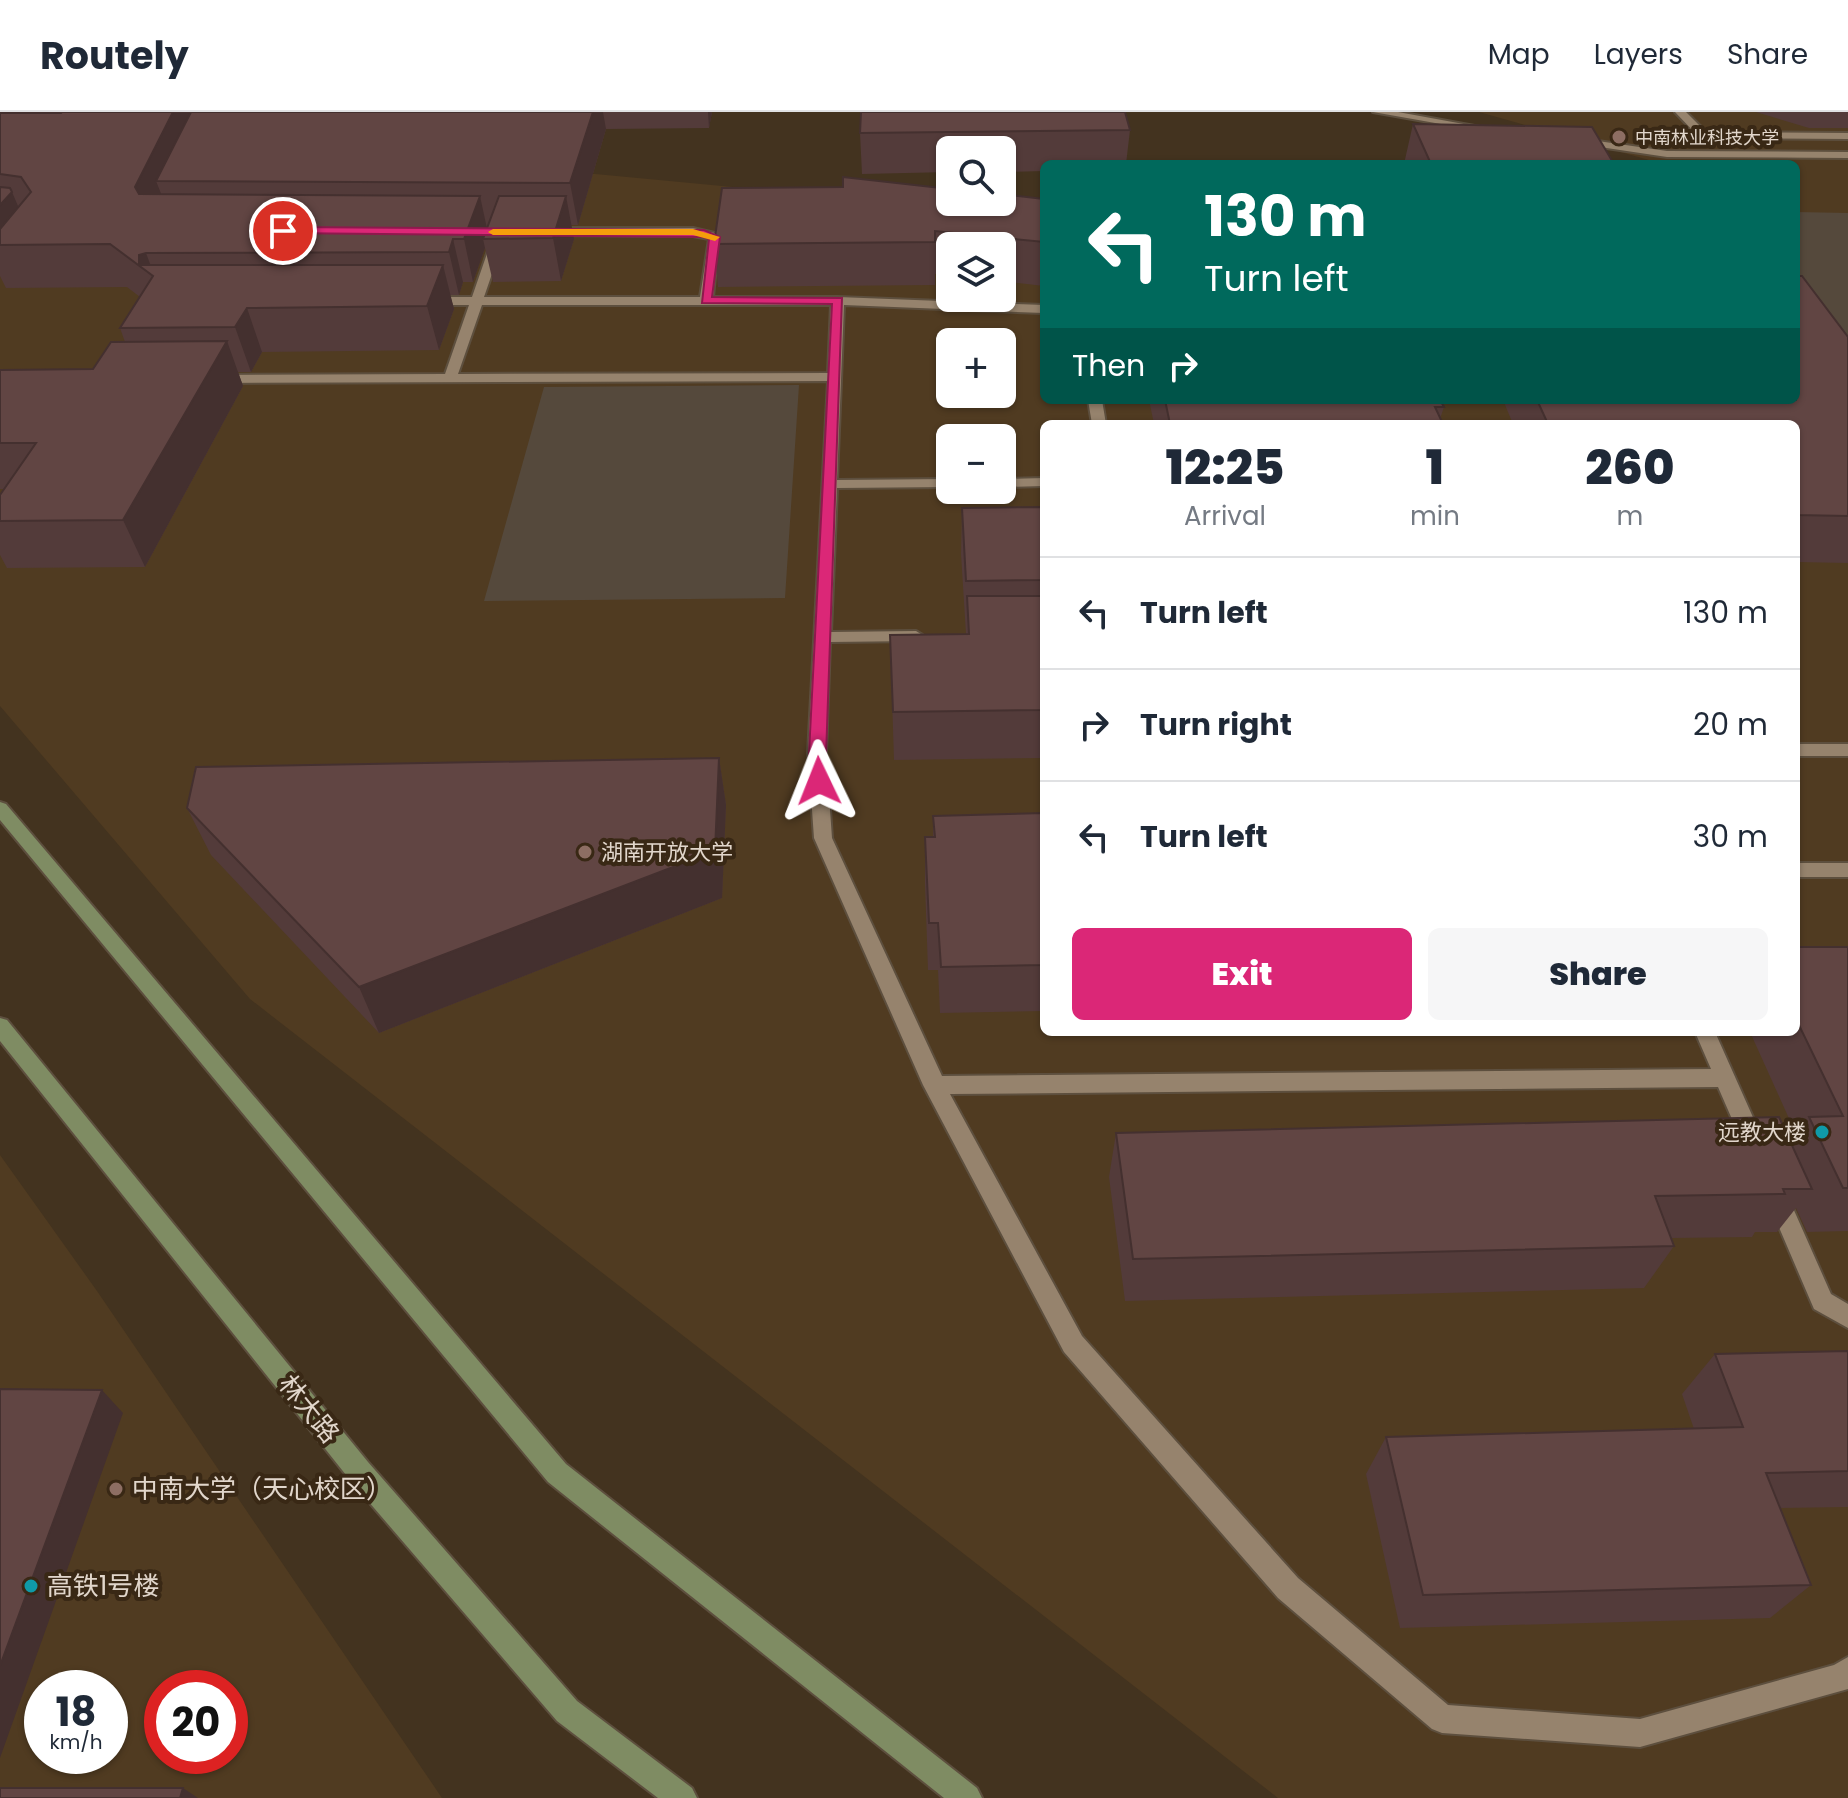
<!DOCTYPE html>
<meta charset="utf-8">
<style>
:root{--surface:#fff;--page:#f6f6f7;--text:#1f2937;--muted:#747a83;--line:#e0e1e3;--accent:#db2777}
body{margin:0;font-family:Poppins,"Noto Sans SC",sans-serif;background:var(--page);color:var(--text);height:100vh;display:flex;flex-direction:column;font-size:30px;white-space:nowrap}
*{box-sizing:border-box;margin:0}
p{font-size:26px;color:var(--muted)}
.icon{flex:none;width:44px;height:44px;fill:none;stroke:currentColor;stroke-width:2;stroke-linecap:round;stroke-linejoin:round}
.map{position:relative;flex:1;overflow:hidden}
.panel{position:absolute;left:1040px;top:308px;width:760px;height:616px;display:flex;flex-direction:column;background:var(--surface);border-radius:12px;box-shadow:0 2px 6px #0004}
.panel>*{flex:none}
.hud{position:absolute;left:1040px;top:48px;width:760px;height:244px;border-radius:12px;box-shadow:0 2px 6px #0004;background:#00695c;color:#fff;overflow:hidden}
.fabs{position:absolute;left:936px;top:24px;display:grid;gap:16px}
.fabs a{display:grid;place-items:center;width:80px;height:80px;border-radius:12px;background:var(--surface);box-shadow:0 2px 6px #0004;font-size:40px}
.speed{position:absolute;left:24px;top:1558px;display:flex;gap:16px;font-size:40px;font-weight:700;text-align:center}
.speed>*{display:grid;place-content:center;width:104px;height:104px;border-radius:50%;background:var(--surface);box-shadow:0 2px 6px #0004;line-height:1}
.speed small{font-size:20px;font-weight:400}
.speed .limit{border:12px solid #d22;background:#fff;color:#111}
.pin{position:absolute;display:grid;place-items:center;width:68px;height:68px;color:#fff;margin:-34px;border:4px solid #fff;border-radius:50%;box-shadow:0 2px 8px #0007}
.me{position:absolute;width:88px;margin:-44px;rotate:358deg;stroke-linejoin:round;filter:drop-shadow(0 0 6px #0008)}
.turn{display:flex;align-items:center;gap:28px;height:168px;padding:0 32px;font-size:36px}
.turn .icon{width:104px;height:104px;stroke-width:2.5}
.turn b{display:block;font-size:56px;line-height:68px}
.then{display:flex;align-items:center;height:76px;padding:0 32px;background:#0003;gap:16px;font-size:30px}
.eta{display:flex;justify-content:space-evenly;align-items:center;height:136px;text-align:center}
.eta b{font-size:48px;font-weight:800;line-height:56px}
.cta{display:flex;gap:16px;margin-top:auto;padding:16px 32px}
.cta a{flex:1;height:92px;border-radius:12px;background:var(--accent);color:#fff;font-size:32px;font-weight:800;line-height:92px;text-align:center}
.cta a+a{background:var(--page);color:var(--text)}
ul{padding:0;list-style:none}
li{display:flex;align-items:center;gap:24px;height:112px;padding:0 32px;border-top:2px solid var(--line)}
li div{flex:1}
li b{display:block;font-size:30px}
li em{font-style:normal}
header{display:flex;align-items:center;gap:48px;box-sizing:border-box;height:112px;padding:0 40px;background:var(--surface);border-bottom:2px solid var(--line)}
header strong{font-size:38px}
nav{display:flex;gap:44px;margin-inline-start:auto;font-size:28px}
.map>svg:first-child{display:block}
.built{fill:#503b21;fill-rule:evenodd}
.green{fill:#55493c}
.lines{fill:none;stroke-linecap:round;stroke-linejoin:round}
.service-casing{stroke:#5d4f3e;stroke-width:4}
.minor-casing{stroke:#5d4f3e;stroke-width:4}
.secondary-casing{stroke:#5d4f3e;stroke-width:4}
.service{fill:#96836d;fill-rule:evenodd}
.minor{fill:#96836d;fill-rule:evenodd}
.secondary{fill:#7f8c63;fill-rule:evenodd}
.wall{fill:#533b3a}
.shaded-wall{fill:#44302f}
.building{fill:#614543;stroke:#44302f;stroke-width:2}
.route{fill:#db2777;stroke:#8e194d;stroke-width:2}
.slow{fill:#f59e0b}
.education-dot{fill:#8d6e63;stroke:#392815;stroke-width:3}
.culture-dot{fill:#0f9aa8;stroke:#392815;stroke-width:3}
.labels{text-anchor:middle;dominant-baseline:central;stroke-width:8;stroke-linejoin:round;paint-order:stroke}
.far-poi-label{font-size:18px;fill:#e1d6cb;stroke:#392815;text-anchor:start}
.poi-label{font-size:22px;fill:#e1d6cb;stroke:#392815;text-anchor:start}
.near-street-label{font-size:26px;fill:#e1d6cb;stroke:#392815}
.near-poi-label{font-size:26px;fill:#e1d6cb;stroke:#392815;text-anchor:start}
</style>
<header>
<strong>Routely</strong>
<nav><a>Map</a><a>Layers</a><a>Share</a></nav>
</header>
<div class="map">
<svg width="1848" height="1686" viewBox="0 0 1848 1686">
<rect width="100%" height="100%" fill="#43331f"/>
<path class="built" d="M 0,0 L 496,0 L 478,51 L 754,77 L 1044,113 L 1044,288 L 1796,288 L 1796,52 L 1656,50 L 1479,0 L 1848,0 L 1848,1686 L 1278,1686 L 250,887 L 0,594 ZM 950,134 L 1002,134 L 1002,186 L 950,186 ZM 950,230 L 1002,230 L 1002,282 L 950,282 ZM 1044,312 L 1796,312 L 1796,920 L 1044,920 ZM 950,326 L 1002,326 L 1002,378 L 950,378 Z
M 0,1043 L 97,1179 L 442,1686 L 0,1686 ZM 42,1576 L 110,1576 L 110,1644 L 42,1644 ZM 162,1576 L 230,1576 L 230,1644 L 162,1644 Z"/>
<path class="green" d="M 1796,100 L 1848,101 L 1848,227 L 1796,158 Z
M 799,273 L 785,486 L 484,489 L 544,275 Z"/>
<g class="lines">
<defs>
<path id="service" d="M 59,0 L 54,3 L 0,7 L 0,1 Z
M 1675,0 L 1686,0 L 1704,18 L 1712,20 L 1848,21 L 1848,27 L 1712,26 L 1697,23 Z
M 547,116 L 693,116 L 719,122 L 713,185 L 838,185 L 1044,193 L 1044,201 L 844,193 L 837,368 L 950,367 L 950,375 L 837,376 L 831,520 L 916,519 L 924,524 L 916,529 L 830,530 L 826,641 L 832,726 L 942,964 L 1711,957 L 1695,920 L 1715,920 L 1764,1030 L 1761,1037 L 1753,1039 L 1745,1037 L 1718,975 L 950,982 L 1082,1224 L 1298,1466 L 1448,1593 L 1640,1607 L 1834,1553 L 1848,1545 L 1848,1577 L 1640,1635 L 1442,1621 L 1432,1617 L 1278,1486 L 1064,1240 L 923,973 L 814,726 L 808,641 L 828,269 L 215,271 L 208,267 L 215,263 L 445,262 L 469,193 L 424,193 L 418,189 L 424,185 L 472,185 L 491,130 L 497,126 L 503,130 L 484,185 L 700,185 L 709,127 L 693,124 L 543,123 L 541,120 ZM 482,193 L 831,193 L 828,261 L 458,262 Z
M 1088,288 L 1102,288 L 1106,312 L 1092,312 Z
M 1044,366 L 1044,374 L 1002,375 L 1002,367 Z
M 1796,632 L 1848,632 L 1848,644 L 1796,644 Z
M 1796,751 L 1848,751 L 1848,765 L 1796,765 Z
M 1777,1075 L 1785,1078 L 1831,1182 L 1848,1192 L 1848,1216 L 1814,1197 L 1766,1085 L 1769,1078 Z"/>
<path id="minor" d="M 1373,0 L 1398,0 L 1491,17 L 1486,20 Z
M 1577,26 L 1667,39 L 1848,40 L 1848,46 L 1667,45 L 1573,31 L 1573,27 Z"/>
<path id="secondary" d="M 0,690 L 6,692 L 566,1352 L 977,1676 L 982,1686 L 944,1686 L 548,1370 L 0,708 Z
M 0,906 L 7,908 L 368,1350 L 577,1589 L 692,1676 L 697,1686 L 658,1686 L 557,1609 L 350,1368 L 0,929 Z"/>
</defs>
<use href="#service" class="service-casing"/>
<use href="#minor" class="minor-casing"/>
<use href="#secondary" class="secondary-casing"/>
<use href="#service" class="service"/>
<use href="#minor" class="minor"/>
<use href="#secondary" class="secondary"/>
</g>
<path class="wall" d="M 62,0 L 712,0 L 709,16 L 606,17 L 578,113 L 571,113 L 574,127 L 561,169 L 493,170 L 485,136 L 473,170 L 463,170 L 459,183 L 450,183 L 454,197 L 439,238 L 262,240 L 251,260 L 238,260 L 243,274 L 145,455 L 7,456 L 0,443 L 0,383 L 4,377 L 0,377 L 0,258 L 93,257 L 125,230 L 120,216 L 140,185 L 127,175 L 6,176 L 0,164 L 0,1 L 61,1 Z
M 1756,0 L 1848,0 L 1848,16 L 1809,16 Z
M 1413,12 L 1614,52 L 1404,52 Z
M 1130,18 L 1126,52 L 1044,52 L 1044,59 L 1002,60 L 1002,38 L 950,38 L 950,60 L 862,62 L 860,21 Z
M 1044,87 L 1044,174 L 1002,169 L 1002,134 L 950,134 L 950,163 L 935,162 L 935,173 L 718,175 L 714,132 Z
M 1848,225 L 1848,451 L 1796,450 L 1796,312 L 1513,312 L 1503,288 L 1796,288 Z
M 1149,288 L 1440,288 L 1444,295 L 1440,307 L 1443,312 L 1154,312 Z
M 1044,395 L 1044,646 L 894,648 L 890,523 L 966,522 L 961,442 L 962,396 Z
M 719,646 L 726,693 L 722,786 L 379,921 L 211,743 L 187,696 Z
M 1044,701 L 1044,899 L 940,901 L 938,858 L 928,858 L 925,772 L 925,725 L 933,725 L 933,704 Z
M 1796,835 L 1848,835 L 1848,1119 L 1807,1120 L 1796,1096 L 1777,1120 L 1755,1120 L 1752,1125 L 1672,1126 L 1674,1134 L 1644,1176 L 1125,1189 L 1109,1065 L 1116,1021 L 1790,1030 L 1796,1022 L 1750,920 L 1796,920 Z
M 1848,1239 L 1848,1395 L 1780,1396 L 1811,1473 L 1770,1506 L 1400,1516 L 1366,1362 L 1386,1325 L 1694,1317 L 1682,1282 L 1715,1242 Z"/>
<path class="shaded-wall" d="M 173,0 L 207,0 L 156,69 L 164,89 L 150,117 L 135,75 Z
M 593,0 L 603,0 L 606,17 L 578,113 L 570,71 Z
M 708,0 L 712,0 L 709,16 Z
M 12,80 L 30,122 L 0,133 L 0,93 Z
M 480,84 L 489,126 L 483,127 L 485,136 L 473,170 L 464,127 Z
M 566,84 L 574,127 L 561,169 L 553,126 Z
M 453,127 L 463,170 L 459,183 L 449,140 Z
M 146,141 L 162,184 L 153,164 L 140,154 L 139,143 Z
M 443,153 L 454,197 L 439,238 L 427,194 Z
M 247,196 L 262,240 L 251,260 L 235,215 Z
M 227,229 L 243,274 L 145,455 L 123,408 Z
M 719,646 L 726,693 L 722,786 L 379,921 L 359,875 Z
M 102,1278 L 123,1301 L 0,1646 L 0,1554 Z
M 183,1676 L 198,1686 L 180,1686 Z"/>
<path class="building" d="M 62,0 L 173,0 L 135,75 L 139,82 L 480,84 L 464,127 L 453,127 L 449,140 L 146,141 L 139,143 L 139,153 L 443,153 L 427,194 L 247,196 L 235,215 L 120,216 L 153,164 L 110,132 L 0,133 L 0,117 L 31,80 L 21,65 L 0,62 L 0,1 L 61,1 Z
M 191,0 L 593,0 L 570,71 L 156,69 Z
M 861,0 L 1125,0 L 1130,18 L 860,21 Z
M 1413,12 L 1592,15 L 1614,52 L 1431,52 Z
M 843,65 L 950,77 L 950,90 L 1002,90 L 1002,82 L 1044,87 L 1044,130 L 935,119 L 935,130 L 714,132 L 722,76 L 843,75 Z
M 0,75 L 10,76 L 12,80 L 0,93 Z
M 499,84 L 566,84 L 553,126 L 483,127 Z
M 1796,164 L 1802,164 L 1848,225 L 1848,404 L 1796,403 L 1796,312 L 1548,312 L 1537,288 L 1796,288 Z
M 227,229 L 123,408 L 0,409 L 0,383 L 36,331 L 0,331 L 0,258 L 93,257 L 111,230 Z
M 1165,288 L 1440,288 L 1444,295 L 1435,295 L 1443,312 L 1170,312 Z
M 1044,395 L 1044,468 L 966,469 L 962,396 Z
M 967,484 L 1044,484 L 1044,598 L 893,600 L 890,523 L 969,522 Z
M 719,646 L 715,739 L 359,875 L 187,696 L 196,655 Z
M 1044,701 L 1044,853 L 941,855 L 938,811 L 929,811 L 925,725 L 935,725 L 933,704 Z
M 1796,835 L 1848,835 L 1848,1076 L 1843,1076 L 1809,1005 L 1843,1004 L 1796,907 Z
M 1779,1005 L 1812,1077 L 1783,1077 L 1785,1082 L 1655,1084 L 1674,1134 L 1133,1147 L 1116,1021 Z
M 1848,1239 L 1848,1359 L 1766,1361 L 1811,1473 L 1423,1483 L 1386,1325 L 1743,1315 L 1715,1242 Z
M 0,1277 L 102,1278 L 0,1554 Z
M 0,1676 L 183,1676 L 180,1686 L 0,1686 Z"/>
<path class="route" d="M 283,115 L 704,118 L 720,125 L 712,185 L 842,186 L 825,673 L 819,675 L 811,669 L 809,641 L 832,192 L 702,191 L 709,127 L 703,125 L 279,121 Z"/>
<path class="slow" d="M 693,117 L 720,125 L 715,129 L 693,123 L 493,123 L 488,120 L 493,117 Z"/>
<g class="education-dot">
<circle cx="1619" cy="25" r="8"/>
<circle cx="585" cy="740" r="8"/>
<circle cx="116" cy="1377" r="8"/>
</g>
<g class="culture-dot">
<circle cx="1822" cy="1020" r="8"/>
<circle cx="31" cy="1474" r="8"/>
</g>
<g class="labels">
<g class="far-poi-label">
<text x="1635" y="25">中南林业科技大学</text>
</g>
<g class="poi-label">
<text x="601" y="740">湖南开放大学</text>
<text x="1806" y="1020" text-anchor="end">远教大楼</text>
</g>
<g class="near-street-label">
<text transform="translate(309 1297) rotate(51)">林大路</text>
</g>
<g class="near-poi-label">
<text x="132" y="1377">中南大学（天心校区）</text>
<text x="47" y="1474">高铁1号楼</text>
</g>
</g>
</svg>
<div class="fabs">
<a><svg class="icon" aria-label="search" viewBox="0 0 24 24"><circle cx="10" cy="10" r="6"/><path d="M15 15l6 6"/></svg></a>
<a><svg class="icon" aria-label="layers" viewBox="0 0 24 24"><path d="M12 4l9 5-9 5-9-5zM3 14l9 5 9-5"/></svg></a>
<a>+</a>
<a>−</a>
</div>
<div class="speed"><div>18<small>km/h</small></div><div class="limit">20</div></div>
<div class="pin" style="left:283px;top:119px;background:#d93025"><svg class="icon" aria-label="arrive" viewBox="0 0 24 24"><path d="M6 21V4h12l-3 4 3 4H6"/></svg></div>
<svg class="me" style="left:819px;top:669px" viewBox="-20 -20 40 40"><path d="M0-17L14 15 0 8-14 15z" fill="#db2777" stroke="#fff" stroke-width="4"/></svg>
<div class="hud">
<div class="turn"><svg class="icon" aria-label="left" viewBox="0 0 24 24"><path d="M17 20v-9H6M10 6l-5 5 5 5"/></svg><div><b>130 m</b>Turn left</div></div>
<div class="then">Then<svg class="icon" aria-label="right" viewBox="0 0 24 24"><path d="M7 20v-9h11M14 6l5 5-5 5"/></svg></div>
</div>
<section class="panel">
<div class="eta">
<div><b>12:25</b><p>Arrival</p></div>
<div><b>1</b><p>min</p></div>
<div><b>260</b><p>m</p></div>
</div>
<ul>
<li><svg class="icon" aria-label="left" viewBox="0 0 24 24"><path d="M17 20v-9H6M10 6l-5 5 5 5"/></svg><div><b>Turn left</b></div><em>130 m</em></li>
<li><svg class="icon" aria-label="right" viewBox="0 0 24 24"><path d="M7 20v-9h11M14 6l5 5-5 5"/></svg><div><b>Turn right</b></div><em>20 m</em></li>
<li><svg class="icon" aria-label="left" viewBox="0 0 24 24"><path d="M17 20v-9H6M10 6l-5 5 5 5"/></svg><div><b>Turn left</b></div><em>30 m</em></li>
</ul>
<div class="cta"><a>Exit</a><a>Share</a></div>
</section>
</div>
